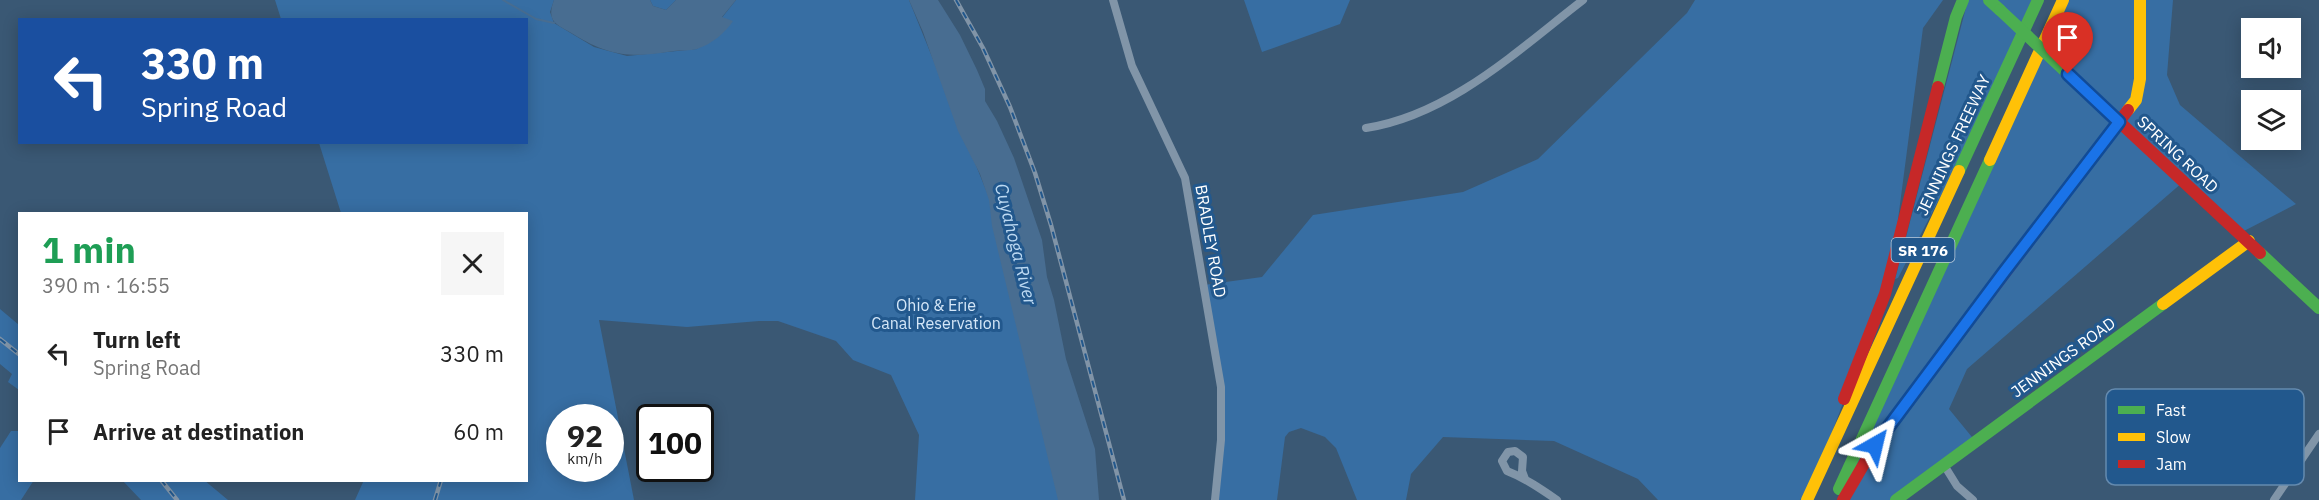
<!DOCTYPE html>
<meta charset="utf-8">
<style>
:root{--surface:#fff;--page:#f6f6f6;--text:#222;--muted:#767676}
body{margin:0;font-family:"IBM Plex Sans",sans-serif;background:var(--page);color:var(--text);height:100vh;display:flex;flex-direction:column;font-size:22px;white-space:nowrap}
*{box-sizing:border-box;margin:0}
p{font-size:20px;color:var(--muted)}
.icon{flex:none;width:33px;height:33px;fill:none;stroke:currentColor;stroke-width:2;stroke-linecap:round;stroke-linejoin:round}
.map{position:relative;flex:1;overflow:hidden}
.details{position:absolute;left:18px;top:212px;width:510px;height:270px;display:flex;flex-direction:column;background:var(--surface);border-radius:0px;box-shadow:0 3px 15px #0003}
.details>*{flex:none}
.hud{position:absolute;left:18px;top:18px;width:510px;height:126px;border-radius:0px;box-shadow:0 3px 15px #0003;background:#1a4fa0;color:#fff;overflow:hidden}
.fabs{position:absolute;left:2241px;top:18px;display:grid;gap:12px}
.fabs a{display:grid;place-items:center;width:60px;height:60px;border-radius:0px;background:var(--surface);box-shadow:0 3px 15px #0003;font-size:30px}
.speed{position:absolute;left:546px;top:404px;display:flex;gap:12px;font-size:30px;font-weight:700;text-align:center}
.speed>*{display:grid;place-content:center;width:78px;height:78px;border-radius:50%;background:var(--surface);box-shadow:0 3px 15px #0003;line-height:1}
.speed small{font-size:15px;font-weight:400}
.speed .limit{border:3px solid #111;border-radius:9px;background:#fff;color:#111}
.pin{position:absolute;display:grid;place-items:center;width:51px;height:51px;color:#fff;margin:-62px -26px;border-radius:50% 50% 50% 0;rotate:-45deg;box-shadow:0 0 6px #0007}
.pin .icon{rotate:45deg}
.me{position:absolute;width:66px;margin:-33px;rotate:37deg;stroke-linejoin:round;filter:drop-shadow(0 0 4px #0008)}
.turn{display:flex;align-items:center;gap:21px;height:126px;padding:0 24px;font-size:27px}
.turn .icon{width:78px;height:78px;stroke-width:2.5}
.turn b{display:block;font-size:42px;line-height:51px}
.round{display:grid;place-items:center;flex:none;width:63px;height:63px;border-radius:0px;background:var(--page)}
.head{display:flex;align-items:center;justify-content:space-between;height:102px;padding:0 24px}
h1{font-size:36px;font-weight:800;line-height:45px;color:#1e9e55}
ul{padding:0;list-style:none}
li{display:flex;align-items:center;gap:18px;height:78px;padding:0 24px}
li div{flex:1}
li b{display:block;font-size:22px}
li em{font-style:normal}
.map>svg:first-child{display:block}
.green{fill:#376ea3;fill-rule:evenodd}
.water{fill:#486d91}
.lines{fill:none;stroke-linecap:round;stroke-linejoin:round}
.stream{stroke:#486d91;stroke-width:2}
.street{stroke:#8195a8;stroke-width:8}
.fast{stroke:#4caf50;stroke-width:12}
.slow{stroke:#ffc107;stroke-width:12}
.jam{stroke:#c62828;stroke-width:12}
.rail-casing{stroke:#8194a7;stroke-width:4.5}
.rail{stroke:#22588d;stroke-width:2;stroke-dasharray:7;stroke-linecap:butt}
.fast-bridge{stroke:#4caf50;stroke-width:12}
.route-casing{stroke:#114b97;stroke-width:15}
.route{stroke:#1a73e8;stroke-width:10}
.labels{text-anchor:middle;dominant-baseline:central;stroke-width:6;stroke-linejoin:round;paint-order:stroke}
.shield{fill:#22588d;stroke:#bdcddd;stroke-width:1.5}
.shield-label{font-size:15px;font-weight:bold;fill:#fff}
.street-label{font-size:16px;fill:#fff;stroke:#22588d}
.park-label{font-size:16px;fill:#d5e7f8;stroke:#22588d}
.water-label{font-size:18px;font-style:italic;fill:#bcd9f2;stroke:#22588d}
.key{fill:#22588d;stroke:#648aaf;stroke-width:1.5}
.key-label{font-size:16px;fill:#fff}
</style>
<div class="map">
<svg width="2319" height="500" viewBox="0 0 2319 500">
<rect width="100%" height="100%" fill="#3a5874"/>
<path class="green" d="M 275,0 L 554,0 L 550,12 L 554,23 L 594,47 L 627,56 L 697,49 L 736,0 L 909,0 L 990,200 L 1064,500 L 915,500 L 919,435 L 891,375 L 853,360 L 836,341 L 778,321 L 759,321 L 687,327 L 599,320 L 634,500 L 355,500 L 364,480 L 526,480 L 526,213 L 341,213 L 319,143 L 526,142 L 526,20 L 281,19 ZM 560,417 L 610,417 L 610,468 L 560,468 Z
M 650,0 L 676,0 L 666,10 L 653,6 Z
M 1244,0 L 1350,0 L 1340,24 L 1262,52 Z
M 1695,0 L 1943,0 L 1923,28 L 1891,273 L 1807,500 L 1658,500 L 1638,479 L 1554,441 L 1443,437 L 1411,474 L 1406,500 L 1357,500 L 1336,448 L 1325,437 L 1301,428 L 1289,432 L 1285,437 L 1277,500 L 1215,500 L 1221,387 L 1204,285 L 1262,277 L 1313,215 L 1463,192 L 1538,159 L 1687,13 Z
M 1968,0 L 2038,0 L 2008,67 L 1898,278 L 1895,279 Z
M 2063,0 L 2173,0 L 2167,75 L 2180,105 L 2296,204 L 2240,233 L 2183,182 L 1967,369 L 1949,409 L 1976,442 L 1896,500 L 1843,500 L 1864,433 Z
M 0,309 L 19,325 L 19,390 L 8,382 L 12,374 L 0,364 Z
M 11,431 L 19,431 L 20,480 L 34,480 L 21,500 L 0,500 L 0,448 Z
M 122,480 L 204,480 L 228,500 L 141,500 Z"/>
<path class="water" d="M 554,0 L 650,0 L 653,6 L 666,10 L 676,0 L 736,0 L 722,17 L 733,21 C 725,33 712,44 697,49 C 690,51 681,50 674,51 C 632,58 610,57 573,34 C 556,24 546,22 554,0 Z
M 909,0 L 938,0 L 960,35 L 977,70 L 985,89 L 985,101 L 997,121 L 1014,158 L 1042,240 L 1047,277 L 1054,300 L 1066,359 L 1095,449 L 1099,500 L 1058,500 L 992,226 L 989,200 L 980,174 L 958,131 L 923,32 Z"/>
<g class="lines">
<path class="stream" d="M 503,0 L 536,19 L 554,23"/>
<path class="street" d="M 1113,0 L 1132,66 L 1185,178 L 1221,387 L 1221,440 L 1215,500
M 1366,128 C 1450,115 1518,50 1583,0
M 1944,465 L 1957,486 L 1973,500
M 1525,479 L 1522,471 L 1523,457 L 1515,451 L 1508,452 L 1502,461 L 1507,471 C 1525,478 1541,489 1557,500
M 2274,500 L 2319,434"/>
<path class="fast" d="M 1989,0 L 2000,10
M 1938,87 L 1956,17 L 1963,0
M 1959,171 L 2038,0
M 2260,253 L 2319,308
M 1839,489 L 1990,160
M 1896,500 L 2163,304"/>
<path class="slow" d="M 2128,110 L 2136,100 L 2140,79 L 2140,0
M 1990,160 L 2063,0
M 2163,304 L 2249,241
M 1807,500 L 1959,171"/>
<path class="jam" d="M 2068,74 L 2260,253
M 1844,399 L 1885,294 L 1938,87
M 1843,500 L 1875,445 L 2128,110"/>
<defs>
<path id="rail" d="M 956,0 L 983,48 L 1010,107 L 1035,173 L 1051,225 L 1124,500
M 0,339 L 20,355
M 161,480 L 177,500
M 435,500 L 441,480"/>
</defs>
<use href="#rail" class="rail-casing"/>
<use href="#rail" class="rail"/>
<path class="fast-bridge" d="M 2000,10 L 2068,74"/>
</g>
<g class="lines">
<defs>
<path id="route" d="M 1875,445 L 2004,272 L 2119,122 L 2068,74"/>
</defs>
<use href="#route" class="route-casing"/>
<use href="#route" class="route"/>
</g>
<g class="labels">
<rect class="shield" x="1891.5" y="238" width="63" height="24" rx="4.5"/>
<g class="shield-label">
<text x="1923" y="250">SR 176</text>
</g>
<g class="street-label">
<text transform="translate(1953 145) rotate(-65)">JENNINGS FREEWAY</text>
<text transform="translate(2178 154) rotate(43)">SPRING ROAD</text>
<text transform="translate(1211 241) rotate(80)">BRADLEY ROAD</text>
<text transform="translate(2063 357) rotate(-36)">JENNINGS ROAD</text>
</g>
<g class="park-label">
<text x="936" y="305">Ohio &amp; Erie<tspan x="936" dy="18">Canal Reservation</tspan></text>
</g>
<g class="water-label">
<text transform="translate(1016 244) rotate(76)">Cuyahoga River</text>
</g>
</g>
<rect x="2106" y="389" width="198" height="96" rx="9" class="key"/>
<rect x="2118" y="406" width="27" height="8" fill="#4caf50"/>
<rect x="2118" y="433" width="27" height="8" fill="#ffc107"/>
<rect x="2118" y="460" width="27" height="8" fill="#c62828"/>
<g class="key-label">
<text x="2156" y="416">Fast</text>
<text x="2156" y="443">Slow</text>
<text x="2156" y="470">Jam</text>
</g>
</svg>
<div class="fabs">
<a><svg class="icon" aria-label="sound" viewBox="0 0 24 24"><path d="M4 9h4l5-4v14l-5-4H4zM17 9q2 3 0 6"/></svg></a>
<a><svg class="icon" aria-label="layers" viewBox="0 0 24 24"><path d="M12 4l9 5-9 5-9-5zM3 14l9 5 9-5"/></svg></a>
</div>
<div class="speed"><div>92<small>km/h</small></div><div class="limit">100</div></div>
<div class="pin" style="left:2068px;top:74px;background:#d93025"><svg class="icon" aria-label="arrive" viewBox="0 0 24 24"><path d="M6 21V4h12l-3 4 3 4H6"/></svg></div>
<svg class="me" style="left:1875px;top:445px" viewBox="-20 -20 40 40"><path d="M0-17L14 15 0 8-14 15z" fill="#1a73e8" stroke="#fff" stroke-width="4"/></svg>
<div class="hud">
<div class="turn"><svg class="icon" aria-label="left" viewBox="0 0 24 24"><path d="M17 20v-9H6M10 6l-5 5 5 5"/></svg><div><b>330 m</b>Spring Road</div></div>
</div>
<section class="details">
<div class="head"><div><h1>1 min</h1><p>390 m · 16:55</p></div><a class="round"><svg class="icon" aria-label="close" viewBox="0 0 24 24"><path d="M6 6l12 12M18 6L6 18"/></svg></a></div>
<ul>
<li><svg class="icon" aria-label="left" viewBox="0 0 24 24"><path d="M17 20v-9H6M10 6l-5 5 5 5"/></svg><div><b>Turn left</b><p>Spring Road</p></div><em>330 m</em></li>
<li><svg class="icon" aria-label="arrive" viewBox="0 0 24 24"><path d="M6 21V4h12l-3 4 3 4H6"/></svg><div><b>Arrive at destination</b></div><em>60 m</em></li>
</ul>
</section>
</div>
